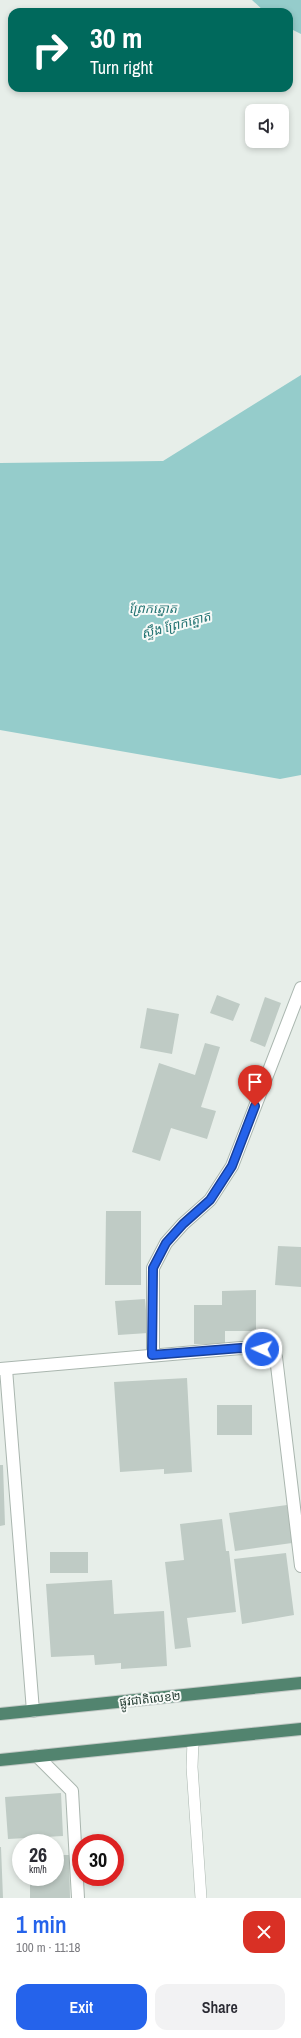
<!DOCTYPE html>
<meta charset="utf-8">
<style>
:root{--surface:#fff;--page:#f2f2f3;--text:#2b2b33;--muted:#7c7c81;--accent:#2563eb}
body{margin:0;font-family:"Archivo Narrow","Noto Sans Khmer",sans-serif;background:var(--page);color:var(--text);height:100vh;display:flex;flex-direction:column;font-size:15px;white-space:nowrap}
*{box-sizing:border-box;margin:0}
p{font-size:13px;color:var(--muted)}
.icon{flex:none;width:22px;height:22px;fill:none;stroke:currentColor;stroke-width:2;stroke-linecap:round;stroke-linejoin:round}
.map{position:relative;height:1898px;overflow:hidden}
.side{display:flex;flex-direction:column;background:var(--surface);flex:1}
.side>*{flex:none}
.banner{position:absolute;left:8px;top:8px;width:285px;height:84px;border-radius:12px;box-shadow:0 2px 6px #0003;background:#00695c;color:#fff;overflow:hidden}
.tools{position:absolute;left:245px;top:104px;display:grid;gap:8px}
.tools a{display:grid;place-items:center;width:44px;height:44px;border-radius:8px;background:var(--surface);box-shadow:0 2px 6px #0003;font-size:20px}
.speed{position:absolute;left:12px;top:1834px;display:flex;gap:8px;font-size:20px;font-weight:700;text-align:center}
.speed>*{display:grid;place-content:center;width:52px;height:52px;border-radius:50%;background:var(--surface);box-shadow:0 2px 6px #0003;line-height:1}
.speed small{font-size:10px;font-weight:400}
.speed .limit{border:6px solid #d22;background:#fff;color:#111}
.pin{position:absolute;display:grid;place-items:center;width:34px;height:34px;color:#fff;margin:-41px -17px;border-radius:50% 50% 50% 0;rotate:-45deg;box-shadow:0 0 4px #0007}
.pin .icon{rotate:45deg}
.me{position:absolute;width:44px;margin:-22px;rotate:273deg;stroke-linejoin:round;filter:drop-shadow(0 0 3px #0008)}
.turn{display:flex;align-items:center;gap:14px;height:84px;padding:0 16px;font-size:18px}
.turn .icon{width:52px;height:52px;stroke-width:2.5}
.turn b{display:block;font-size:28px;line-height:34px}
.round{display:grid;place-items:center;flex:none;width:42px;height:42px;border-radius:12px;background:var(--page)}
.headline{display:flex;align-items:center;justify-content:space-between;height:68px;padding:0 16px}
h1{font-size:24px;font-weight:600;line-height:30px;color:var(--accent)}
.primary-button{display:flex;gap:8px;margin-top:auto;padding:8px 16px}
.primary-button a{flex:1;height:46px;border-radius:12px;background:var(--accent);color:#fff;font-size:16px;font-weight:600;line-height:46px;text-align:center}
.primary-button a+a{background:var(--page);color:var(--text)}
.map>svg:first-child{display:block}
.water{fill:#95cccb}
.building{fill:#bfcbc5}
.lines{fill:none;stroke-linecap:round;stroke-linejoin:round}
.service-casing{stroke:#aab6af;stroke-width:12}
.minor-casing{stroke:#aab6af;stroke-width:14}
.trunk-casing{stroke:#c3c9c6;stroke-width:14}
.service{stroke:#fff;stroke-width:11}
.minor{stroke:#fff;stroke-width:12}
.trunk{stroke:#52846f;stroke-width:12}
.route-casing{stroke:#184099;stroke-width:10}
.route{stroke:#2563eb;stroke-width:7}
.labels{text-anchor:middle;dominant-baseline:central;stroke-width:4;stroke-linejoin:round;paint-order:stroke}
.street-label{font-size:12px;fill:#273e34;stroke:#f7faf8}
.water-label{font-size:13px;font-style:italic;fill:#267574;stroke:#f7faf8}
</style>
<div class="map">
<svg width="301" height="1898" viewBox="0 0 301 1898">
<rect width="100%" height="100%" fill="#e7eee9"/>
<path class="water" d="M 252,0 L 301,0 L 301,34 L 289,28 L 289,12 L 265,12 Z
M 301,375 L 301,775 L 280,779 L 0,730 L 0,463 L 163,461 Z"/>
<path class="building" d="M 217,995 L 240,1004 L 233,1021 L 210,1013 Z
M 265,997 L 281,1003 L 265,1047 L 250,1041 Z
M 147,1008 L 179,1014 L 172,1054 L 140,1048 Z
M 205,1043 L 220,1047 L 201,1107 L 216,1111 L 207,1139 L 171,1128 L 160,1161 L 132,1152 L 159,1063 L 195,1075 Z
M 106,1211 L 141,1211 L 141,1285 L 105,1285 Z
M 278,1246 L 301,1247 L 301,1287 L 275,1285 Z
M 256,1290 L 256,1331 L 225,1331 L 225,1344 L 194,1344 L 194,1305 L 222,1305 L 222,1291 Z
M 145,1299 L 148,1333 L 118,1335 L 115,1301 Z
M 187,1378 L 192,1472 L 164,1474 L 164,1469 L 120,1472 L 114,1382 Z
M 217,1405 L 252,1405 L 252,1435 L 217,1435 Z
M 0,1465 L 3,1465 L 5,1525 L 0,1526 Z
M 287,1505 L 292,1543 L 235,1551 L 229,1513 Z
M 222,1519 L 226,1551 L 229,1551 L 236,1612 L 187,1618 L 191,1647 L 175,1649 L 165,1562 L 184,1560 L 180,1524 Z
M 50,1552 L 88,1552 L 88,1573 L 50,1573 Z
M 286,1553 L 294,1615 L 242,1624 L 234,1559 Z
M 112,1580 L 114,1614 L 164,1611 L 167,1666 L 121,1669 L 121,1663 L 95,1665 L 94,1655 L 51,1657 L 46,1584 Z
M 61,1793 L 63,1836 L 8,1839 L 5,1797 Z
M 0,1847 L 1,1847 L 3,1898 L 0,1898 Z
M 55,1855 L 69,1855 L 70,1898 L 30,1898 L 30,1877 L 55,1877 Z"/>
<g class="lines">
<defs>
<path id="service" d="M 193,1741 L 192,1767 L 201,1898"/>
<path id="minor" d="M 153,1355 L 153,1268 L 166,1243 L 183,1224 L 210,1200 L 232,1166 L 301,988
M 0,1369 L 241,1348 L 262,1349 L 276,1357 L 301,1566
M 6,1369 L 33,1711
M 37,1756 L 72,1791 L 78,1898"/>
<path id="trunk" d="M 0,1714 L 301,1683
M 0,1760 L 301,1729"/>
</defs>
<use href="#service" class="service-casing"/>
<use href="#minor" class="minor-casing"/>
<use href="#trunk" class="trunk-casing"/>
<use href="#service" class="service"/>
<use href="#minor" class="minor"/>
<use href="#trunk" class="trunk"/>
</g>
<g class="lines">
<defs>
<path id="route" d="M 255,1106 L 232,1166 L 210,1200 L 183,1224 L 166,1243 L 153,1268 L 152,1355 L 241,1348 L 262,1349"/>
</defs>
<use href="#route" class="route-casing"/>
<use href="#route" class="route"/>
</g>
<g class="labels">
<g class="street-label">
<text transform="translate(150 1699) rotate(-6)">ផ្លូវជាតិលេខ២</text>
</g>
<g class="water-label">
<text x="153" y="608">ព្រែកត្នោត</text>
<text transform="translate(176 625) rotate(-15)">ស្ទឹង ព្រែកត្នោត</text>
</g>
</g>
</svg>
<div class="tools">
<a><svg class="icon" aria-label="sound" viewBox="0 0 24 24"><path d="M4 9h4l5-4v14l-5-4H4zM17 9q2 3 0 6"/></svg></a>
</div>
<div class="speed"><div>26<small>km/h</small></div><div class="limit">30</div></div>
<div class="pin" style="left:255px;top:1106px;background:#d93025"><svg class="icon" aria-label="arrive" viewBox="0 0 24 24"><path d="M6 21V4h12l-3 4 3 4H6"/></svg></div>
<svg class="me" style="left:262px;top:1349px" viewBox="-20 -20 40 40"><circle r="17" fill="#2563eb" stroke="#fff" stroke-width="3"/><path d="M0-11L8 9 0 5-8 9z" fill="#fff"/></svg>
<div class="banner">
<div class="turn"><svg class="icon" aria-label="right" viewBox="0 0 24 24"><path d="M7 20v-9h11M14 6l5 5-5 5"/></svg><div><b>30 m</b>Turn right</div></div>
</div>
</div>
<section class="side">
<div class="headline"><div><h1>1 min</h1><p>100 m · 11:18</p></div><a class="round" style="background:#d93025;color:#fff"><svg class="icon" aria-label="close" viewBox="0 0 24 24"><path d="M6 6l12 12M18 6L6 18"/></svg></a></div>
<div class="primary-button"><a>Exit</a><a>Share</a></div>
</section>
